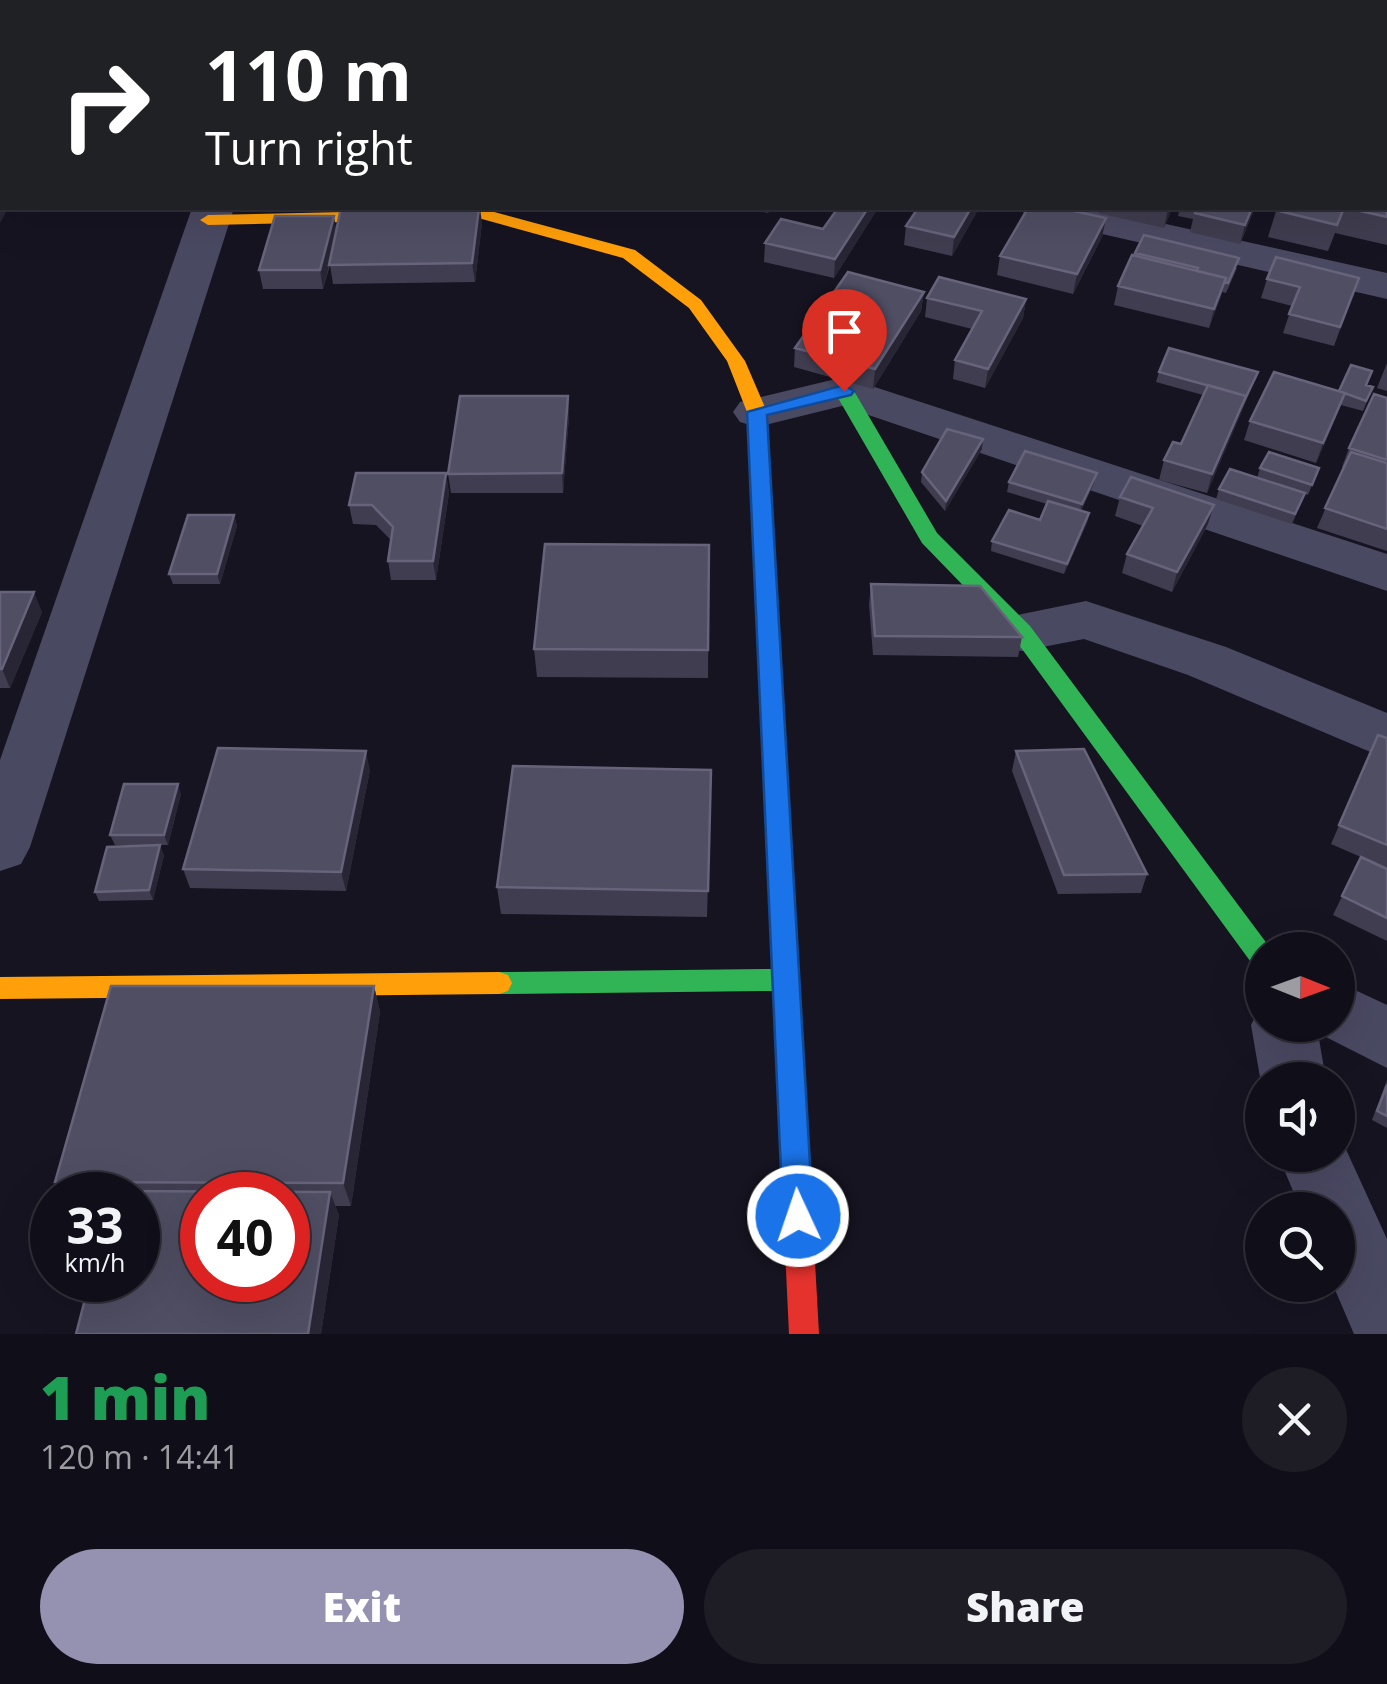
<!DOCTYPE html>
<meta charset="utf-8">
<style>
:root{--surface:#100f19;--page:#1e1d26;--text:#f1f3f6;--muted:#9c9ca2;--line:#302f38;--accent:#9591b1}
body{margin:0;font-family:"Open Sans",sans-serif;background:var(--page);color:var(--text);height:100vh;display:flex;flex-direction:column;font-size:38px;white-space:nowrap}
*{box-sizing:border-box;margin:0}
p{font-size:32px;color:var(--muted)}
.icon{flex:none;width:55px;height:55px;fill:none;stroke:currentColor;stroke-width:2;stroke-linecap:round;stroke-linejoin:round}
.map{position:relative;height:1334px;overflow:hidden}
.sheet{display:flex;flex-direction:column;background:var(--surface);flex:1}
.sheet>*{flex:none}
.guide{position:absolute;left:0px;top:0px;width:1388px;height:210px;box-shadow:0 10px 40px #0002,0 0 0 2px var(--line);background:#202124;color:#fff;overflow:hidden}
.needle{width:65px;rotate:91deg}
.controls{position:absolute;left:1245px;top:932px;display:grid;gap:20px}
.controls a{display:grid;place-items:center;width:110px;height:110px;border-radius:50%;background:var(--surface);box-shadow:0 10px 40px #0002,0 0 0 2px var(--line);font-size:50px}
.speed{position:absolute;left:30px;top:1172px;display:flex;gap:20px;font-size:50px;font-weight:700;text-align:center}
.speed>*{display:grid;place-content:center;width:130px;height:130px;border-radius:50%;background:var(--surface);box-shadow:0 10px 40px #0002,0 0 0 2px var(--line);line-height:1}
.speed small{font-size:25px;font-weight:400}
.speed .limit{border:15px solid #d22;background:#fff;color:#111}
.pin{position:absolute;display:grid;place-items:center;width:85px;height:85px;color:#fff;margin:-102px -42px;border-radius:50% 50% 50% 0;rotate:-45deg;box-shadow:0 0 10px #0007}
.pin .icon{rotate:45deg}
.me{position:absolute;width:110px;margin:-55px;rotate:357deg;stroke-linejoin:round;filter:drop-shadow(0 0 8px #0008)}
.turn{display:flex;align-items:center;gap:35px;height:210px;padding:0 40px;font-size:45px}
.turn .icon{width:130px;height:130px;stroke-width:2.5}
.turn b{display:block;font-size:70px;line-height:85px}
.round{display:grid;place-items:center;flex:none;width:105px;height:105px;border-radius:52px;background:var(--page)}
.head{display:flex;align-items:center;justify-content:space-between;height:170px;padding:0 40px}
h1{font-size:60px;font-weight:800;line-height:75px;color:#1e9e55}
.cta{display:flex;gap:20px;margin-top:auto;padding:20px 40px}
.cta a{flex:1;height:115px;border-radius:60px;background:var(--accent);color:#fff;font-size:40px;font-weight:800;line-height:115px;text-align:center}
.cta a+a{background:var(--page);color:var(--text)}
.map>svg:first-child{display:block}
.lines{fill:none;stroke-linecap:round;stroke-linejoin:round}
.street{fill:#4a4962;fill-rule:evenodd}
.fast{fill:#30b455;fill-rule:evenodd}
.slow{fill:#ff9f0a;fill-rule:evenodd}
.jam{fill:#e5322d;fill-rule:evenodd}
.wall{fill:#403d50}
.shaded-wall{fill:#282635}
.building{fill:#504e63;stroke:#66637b;stroke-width:2.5;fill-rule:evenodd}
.route{fill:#1a73e8;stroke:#114b97;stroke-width:2.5}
</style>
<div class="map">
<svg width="1387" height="1334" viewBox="0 0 1387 1334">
<rect width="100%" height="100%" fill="#161421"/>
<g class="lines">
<path class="street" d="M 0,0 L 17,0 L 18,2 L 2,2 L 0,14 Z
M 146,0 L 301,0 L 302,2 L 145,2 Z
M 192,208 L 234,208 L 30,847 L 21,864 L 0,871 L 0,760 Z
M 1020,208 L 1094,208 L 1387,273 L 1387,299 L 1041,220 L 1027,217 Z
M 844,377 L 1387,554 L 1387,591 L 842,406 L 757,427 L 740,422 L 733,412 L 740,402 Z
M 1086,601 L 1226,647 L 1387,713 L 1387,759 L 1188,675 L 1084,639 L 1022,651 L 1003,646 L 995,632 L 1003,618 Z
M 1338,982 L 1387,1005 L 1387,1068 L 1318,1033 L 1326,1080 L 1262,1080 L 1262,1089 L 1251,1025 L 1261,1005 L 1262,1025 L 1338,1025 Z
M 1338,1132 L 1387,1239 L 1387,1334 L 1354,1334 L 1333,1285 L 1338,1285 L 1338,1210 L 1301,1210 L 1278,1155 L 1338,1155 Z"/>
<path class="fast" d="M 844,385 L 854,391 L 937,533 L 1030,626 L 1271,949 L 1262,950 L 1262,968 L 1253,965 L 1014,638 L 922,543 L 834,391 Z
M 759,454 L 769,460 L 805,1080 L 801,1089 L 791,1092 L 781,1089 L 777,1080 L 773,991 L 499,994 L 490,991 L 486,983 L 490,975 L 499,972 L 772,969 L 749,460 Z"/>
<path class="slow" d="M 483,209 L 635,250 L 701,300 L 745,361 L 767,412 L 769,460 L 766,465 L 759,466 L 749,460 L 747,412 L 727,361 L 689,308 L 623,258 L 482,219 L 208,225 L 200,220 L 208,215 Z
M 499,972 L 508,975 L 512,983 L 508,991 L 499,994 L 0,999 L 0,977 Z"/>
<path class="jam" d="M 791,1068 L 801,1071 L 805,1080 L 819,1334 L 789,1334 L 777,1080 L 781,1071 Z"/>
</g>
<path class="wall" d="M 1059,0 L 1112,0 L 1110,2 L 1058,2 Z
M 1212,0 L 1249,0 L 1247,2 L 1222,2 Z
M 1387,121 L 1387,245 L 1335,233 L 1328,251 L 1268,237 L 1277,208 Z
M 748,208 L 772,208 L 768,213 Z
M 878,208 L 834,278 L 764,262 L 765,243 L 823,229 Z
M 918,208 L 979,208 L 952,256 L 904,245 L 906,226 Z
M 1099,208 L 1172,208 L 1164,228 L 1098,213 Z
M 1180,208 L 1255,208 L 1240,244 L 1190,232 L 1193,219 L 1178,216 Z
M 1106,218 L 1102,237 L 1073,294 L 997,275 L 1000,256 Z
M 482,223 L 475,282 L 333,284 L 330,265 L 323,289 L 263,289 L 259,270 L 337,230 Z
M 1135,253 L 1237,268 L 1226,293 L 1222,292 L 1209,328 L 1114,305 L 1118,286 Z
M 1359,278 L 1334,346 L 1283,333 L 1292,306 L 1261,298 L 1267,279 Z
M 924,292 L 921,311 L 873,389 L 794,367 L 795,348 Z
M 927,298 L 1026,299 L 1023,318 L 985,388 L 953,379 L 955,360 L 972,329 L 925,317 Z
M 1387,363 L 1387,391 L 1377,388 Z
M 1159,372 L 1254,382 L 1207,493 L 1159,480 L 1164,460 L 1181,444 L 1203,395 L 1156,382 Z
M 1367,385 L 1373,387 L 1363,411 L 1341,405 L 1316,463 L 1244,440 L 1250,421 L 1339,391 Z
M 568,396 L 569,416 L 563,493 L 451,493 L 448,474 Z
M 1387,398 L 1387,551 L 1317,528 L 1343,468 L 1342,467 L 1349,448 Z
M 982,449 L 945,511 L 921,482 L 922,472 Z
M 1260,468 L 1319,468 L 1308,495 L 1305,494 L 1292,524 L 1216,499 L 1219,489 L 1257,478 Z
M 446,473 L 449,493 L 436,580 L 391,580 L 388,561 L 391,540 L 376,525 L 353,524 L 349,505 Z
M 1009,482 L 1094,483 L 1081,511 L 1089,513 L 1087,523 L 1064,574 L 991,551 L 992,541 L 1040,520 L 1047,504 L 1007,492 Z
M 1120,497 L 1208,524 L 1172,592 L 1122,573 L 1127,554 L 1143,526 L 1115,516 Z
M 234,515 L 237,526 L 220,584 L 173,584 L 169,574 Z
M 709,545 L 708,678 L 537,677 L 534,649 Z
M 871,584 L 1022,637 L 1018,657 L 873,655 L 869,604 Z
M 0,592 L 42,612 L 10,688 L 0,688 Z
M 1378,735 L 1387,738 L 1387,868 L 1362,857 L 1387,869 L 1387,941 L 1333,915 L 1361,857 L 1331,844 Z
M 1016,751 L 1147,874 L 1141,893 L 1058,894 L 1012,771 Z
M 370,770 L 346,891 L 190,888 L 183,869 Z
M 711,770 L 707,917 L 501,914 L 497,887 Z
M 181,794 L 168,845 L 115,845 L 110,835 Z
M 164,855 L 153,900 L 99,901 L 95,892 Z
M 374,986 L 380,1012 L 351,1206 L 335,1206 L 339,1215 L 321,1334 L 76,1334 L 138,1195 L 63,1195 L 55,1182 Z
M 1387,1080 L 1387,1128 L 1372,1120 Z"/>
<path class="shaded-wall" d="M 2,187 L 2,208 L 8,208 L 0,223 L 0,192 Z
M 480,208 L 482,223 L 475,282 L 472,263 Z
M 868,208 L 878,208 L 834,278 L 835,259 Z
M 971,208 L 979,208 L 952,256 L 954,237 Z
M 1169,208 L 1172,208 L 1164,228 L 1168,209 Z
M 1252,208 L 1255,208 L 1240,244 L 1245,225 Z
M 334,216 L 337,235 L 323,289 L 320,270 Z
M 1106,218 L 1102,237 L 1073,294 L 1077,274 Z
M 1226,278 L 1221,297 L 1209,328 L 1214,309 Z
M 924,292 L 921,311 L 873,389 L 875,369 Z
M 1026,299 L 1023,318 L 985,388 L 988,369 Z
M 1345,393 L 1338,413 L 1316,463 L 1323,443 Z
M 568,396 L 569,416 L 563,493 L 562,473 Z
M 1246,396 L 1240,416 L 1207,493 L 1212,474 Z
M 983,439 L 982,449 L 945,511 L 946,501 Z
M 446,473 L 449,493 L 436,580 L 433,561 Z
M 1097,473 L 1094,483 L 1079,514 L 1082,504 Z
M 1214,505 L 1208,524 L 1172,592 L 1177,572 Z
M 1089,513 L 1087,523 L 1064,574 L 1067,564 Z
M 234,515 L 237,526 L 220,584 L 217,574 Z
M 34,592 L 42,612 L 10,688 L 2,669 Z
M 366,751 L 370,770 L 346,891 L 341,872 Z
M 178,784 L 181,794 L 168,845 L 164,835 Z
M 160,845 L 164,855 L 153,900 L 149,890 Z
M 374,986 L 380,1012 L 351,1206 L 343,1183 Z
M 330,1192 L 339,1215 L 321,1334 L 308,1334 Z"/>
<path class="building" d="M 148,0 L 245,0 L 244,2 L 147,2 Z
M 471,0 L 501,0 L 501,2 L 471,2 Z
M 521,0 L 551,0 L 548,2 L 530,2 Z
M 573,0 L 634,0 L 631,2 L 569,2 Z
M 711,0 L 752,0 L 749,2 L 708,2 Z
M 799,0 L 840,0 L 837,2 L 797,2 Z
M 873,0 L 902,0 L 914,2 L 870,2 Z
M 1249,0 L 1285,0 L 1289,1 L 1288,2 L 1248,2 Z
M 1330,0 L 1383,0 L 1382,2 L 1328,2 Z
M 0,110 L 2,110 L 2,156 L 0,156 Z
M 1385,121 L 1387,121 L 1387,217 L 1347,208 L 1385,208 Z
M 0,161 L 2,161 L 2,187 L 0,192 Z
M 341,208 L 479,208 L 472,263 L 329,265 Z
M 838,208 L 868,208 L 835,259 L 765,243 L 781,219 L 823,229 Z
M 918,208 L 971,208 L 954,237 L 906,226 Z
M 1028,208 L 1060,208 L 1106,218 L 1077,274 L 1000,256 Z
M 1197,208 L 1252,208 L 1245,225 L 1195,213 Z
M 1277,208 L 1344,208 L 1337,225 L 1275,210 Z
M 275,216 L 334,216 L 320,270 L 259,270 Z
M 1144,235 L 1239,258 L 1228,283 L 1225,282 L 1226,278 L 1197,271 L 1198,268 L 1135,253 Z
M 1132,255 L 1226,278 L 1214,309 L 1118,286 Z
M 1276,257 L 1359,278 L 1340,327 L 1289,314 L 1300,287 L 1267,279 Z
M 848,272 L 924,292 L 875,369 L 795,348 Z
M 939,277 L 1026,299 L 988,369 L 955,360 L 982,311 L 927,298 Z
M 1169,348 L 1258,372 L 1244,401 L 1246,396 L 1159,372 Z
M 1351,365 L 1372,371 L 1366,385 L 1373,387 L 1366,401 L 1339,391 Z
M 1274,372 L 1345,393 L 1323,443 L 1250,421 Z
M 1208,385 L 1246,396 L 1212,474 L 1164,460 L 1173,442 L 1181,444 Z
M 1374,394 L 1387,398 L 1387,460 L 1349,448 Z
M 460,396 L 568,396 L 562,473 L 448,474 Z
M 947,429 L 983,439 L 946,501 L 922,472 Z
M 1025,451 L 1097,473 L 1082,504 L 1009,482 Z
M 1269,452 L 1319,468 L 1312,485 L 1260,468 Z
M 1351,452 L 1387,463 L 1387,529 L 1325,508 Z
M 1230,469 L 1305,493 L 1295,514 L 1219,489 Z
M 356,473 L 446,473 L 433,561 L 388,561 L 393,527 L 372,505 L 349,505 Z
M 1131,477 L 1214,505 L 1177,572 L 1127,554 L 1153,508 L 1120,497 Z
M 1048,501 L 1089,513 L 1067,564 L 992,541 L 1009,510 L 1040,520 Z
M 188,515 L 234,515 L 217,574 L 169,574 Z
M 545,544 L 709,545 L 708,650 L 534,649 Z
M 871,584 L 980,586 L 1022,637 L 875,636 Z
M 0,592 L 34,592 L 2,669 L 0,669 Z
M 1378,735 L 1387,738 L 1387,845 L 1339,825 Z
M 218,748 L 366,751 L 341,872 L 183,869 Z
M 1084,749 L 1147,874 L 1064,875 L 1016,751 Z
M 513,766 L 711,770 L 708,891 L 497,887 Z
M 124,784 L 178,784 L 164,835 L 110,835 Z
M 160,845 L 149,890 L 95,892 L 107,847 Z
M 1361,857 L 1387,869 L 1387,918 L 1342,896 Z
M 111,986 L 374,986 L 343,1183 L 55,1182 Z
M 1387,1085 L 1387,1116 L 1377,1111 Z
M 112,1191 L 330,1192 L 308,1334 L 76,1334 L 90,1280 L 138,1280 L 138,1195 L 111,1195 ZM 202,1195 L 288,1195 L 288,1280 L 202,1280 Z"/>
<path class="route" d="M 844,385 L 854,391 L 851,395 L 767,415 L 813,1216 L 808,1226 L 798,1230 L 787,1226 L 783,1216 L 747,412 Z"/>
</svg>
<div class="controls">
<a><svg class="needle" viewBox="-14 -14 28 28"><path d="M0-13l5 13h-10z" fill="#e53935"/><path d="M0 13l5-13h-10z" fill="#9c9ca2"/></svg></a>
<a><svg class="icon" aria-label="sound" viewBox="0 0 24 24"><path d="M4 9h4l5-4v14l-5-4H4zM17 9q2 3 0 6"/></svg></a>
<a><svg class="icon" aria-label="search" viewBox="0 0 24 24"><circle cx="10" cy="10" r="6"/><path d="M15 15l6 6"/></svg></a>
</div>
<div class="speed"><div>33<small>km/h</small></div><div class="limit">40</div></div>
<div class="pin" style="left:844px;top:391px;background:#d93025"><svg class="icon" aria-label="arrive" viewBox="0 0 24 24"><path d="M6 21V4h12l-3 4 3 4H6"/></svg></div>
<svg class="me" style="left:798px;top:1216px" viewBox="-20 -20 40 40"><circle r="17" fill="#1a73e8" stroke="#fff" stroke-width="3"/><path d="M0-11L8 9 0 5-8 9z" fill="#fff"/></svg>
<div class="guide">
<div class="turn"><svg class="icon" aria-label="right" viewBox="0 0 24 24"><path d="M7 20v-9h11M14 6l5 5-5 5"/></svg><div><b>110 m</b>Turn right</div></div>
</div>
</div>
<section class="sheet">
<div class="head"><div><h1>1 min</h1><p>120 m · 14:41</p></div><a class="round"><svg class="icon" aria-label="close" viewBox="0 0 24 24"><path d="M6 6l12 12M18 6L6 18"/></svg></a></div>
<div class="cta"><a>Exit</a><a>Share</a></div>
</section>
